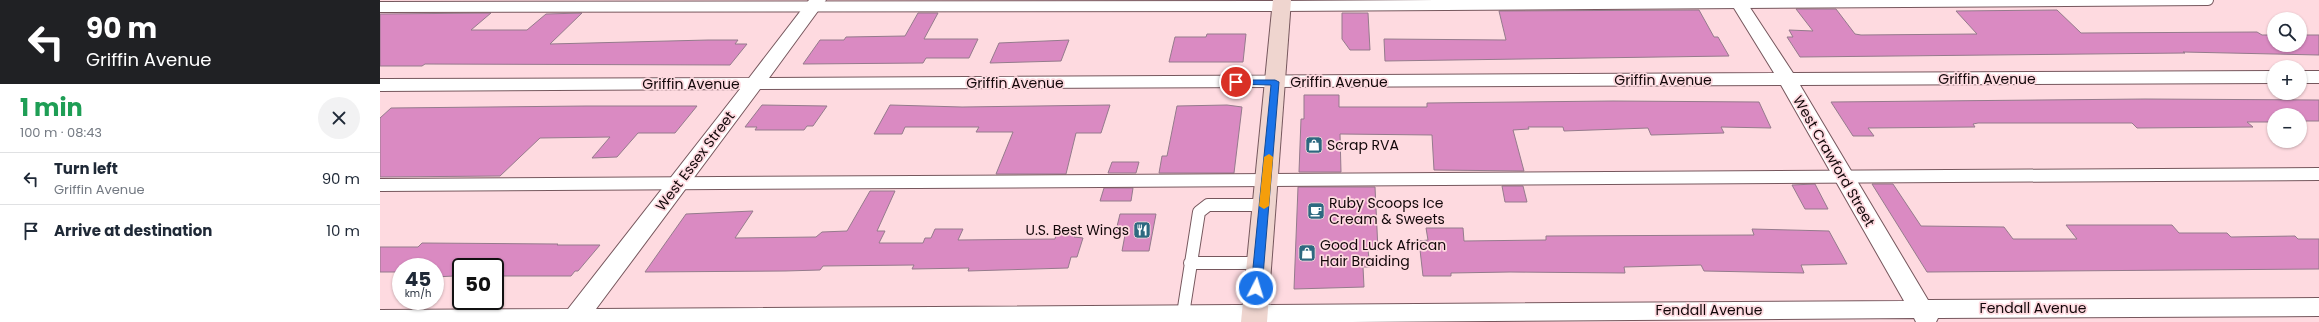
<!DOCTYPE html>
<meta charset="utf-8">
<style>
:root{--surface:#fff;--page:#f2f2f3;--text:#1f2937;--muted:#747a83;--line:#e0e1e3}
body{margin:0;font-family:Poppins,sans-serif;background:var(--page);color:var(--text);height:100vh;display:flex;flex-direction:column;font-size:15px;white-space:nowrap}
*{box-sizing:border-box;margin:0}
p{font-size:13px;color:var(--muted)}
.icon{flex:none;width:22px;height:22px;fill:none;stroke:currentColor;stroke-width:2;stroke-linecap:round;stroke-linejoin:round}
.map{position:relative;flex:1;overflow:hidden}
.sheet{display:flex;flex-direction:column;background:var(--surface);width:380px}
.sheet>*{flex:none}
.banner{background:#202124;color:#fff;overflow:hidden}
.fabs{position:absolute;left:1887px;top:12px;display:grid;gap:8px}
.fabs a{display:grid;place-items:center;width:40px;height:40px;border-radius:50%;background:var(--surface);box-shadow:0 1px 3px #0004;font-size:20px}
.speed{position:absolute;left:12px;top:258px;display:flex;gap:8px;font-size:20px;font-weight:700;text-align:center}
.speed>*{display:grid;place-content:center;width:52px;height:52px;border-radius:50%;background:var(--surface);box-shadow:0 1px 3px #0004;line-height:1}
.speed small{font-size:10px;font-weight:400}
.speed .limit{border:2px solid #111;border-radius:6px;background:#fff;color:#111}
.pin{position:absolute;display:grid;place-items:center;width:34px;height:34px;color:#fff;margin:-17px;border:2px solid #fff;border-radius:50%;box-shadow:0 1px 4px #0007}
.me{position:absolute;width:44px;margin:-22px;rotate:5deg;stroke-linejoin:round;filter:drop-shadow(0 0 3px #0008)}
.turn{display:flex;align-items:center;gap:14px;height:84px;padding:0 20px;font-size:18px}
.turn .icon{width:52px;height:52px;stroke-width:2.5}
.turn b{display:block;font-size:28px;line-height:34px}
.round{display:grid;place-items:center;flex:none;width:42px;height:42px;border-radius:21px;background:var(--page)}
.summary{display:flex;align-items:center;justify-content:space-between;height:68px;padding:0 20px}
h1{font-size:24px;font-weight:700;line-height:30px;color:#1e9e55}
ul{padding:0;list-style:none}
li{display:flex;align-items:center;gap:12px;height:52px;padding:0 20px;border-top:1px solid var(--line)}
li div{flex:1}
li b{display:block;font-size:15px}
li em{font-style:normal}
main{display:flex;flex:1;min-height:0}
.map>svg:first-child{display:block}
.building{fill:#da8ac2;stroke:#957b8c}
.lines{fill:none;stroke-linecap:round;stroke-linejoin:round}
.service-far1-casing{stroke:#76575d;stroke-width:12}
.service-casing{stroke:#76575d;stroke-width:14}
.minor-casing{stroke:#76575d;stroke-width:2}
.secondary-casing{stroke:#76575d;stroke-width:2}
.service-far1{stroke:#fff;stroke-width:10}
.service{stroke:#fff;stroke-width:12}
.minor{fill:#fff;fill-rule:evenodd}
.secondary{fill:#efd5cf;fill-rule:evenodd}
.route{fill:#1a73e8;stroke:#114b97}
.slow{fill:#f59e0b}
.labels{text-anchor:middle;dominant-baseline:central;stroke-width:3.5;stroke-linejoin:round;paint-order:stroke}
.street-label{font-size:14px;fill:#13080a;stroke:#fedae0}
.poi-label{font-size:14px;fill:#13080a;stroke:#fedae0;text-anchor:start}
</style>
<main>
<section class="sheet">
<div class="banner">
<div class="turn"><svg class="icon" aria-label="left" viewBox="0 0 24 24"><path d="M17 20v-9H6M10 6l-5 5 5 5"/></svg><div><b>90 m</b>Griffin Avenue</div></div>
</div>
<div class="summary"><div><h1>1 min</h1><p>100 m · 08:43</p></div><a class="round"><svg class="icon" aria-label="close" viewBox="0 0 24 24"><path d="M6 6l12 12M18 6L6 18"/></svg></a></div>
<ul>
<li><svg class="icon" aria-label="left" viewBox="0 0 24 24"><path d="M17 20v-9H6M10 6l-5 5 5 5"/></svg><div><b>Turn left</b><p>Griffin Avenue</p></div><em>90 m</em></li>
<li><svg class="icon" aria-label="arrive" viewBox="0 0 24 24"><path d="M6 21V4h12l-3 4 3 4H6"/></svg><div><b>Arrive at destination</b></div><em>10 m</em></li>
</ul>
</section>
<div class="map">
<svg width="1939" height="322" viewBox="0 0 1939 322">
<rect width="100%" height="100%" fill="#fedae0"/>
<path class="building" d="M 1416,9 L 1456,9 L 1475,34 L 1481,35 L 1597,34 L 1576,11 L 1677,10 L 1701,33 L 1877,32 L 1882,35 L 1894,35 L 1894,45 L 1920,45 L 1920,35 L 1939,35 L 1939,55 L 1803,52 L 1805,53 L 1420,57 L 1407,37 L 1413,37 L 1409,30 L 1433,31 Z
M 1319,10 L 1334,37 L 1338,37 L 1349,56 L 1005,61 L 1004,39 L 1126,40 L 1119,11 Z
M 111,13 L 91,30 L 147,30 L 166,14 L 202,13 L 170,44 L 328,40 L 358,40 L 355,44 L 367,44 L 350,65 L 45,64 L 42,66 L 0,66 L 0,14 Z
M 538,13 L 558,13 L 544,39 L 598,39 L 589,58 L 546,58 L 543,63 L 423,64 L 440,40 L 464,40 L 466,37 L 525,36 Z
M 962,13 L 988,13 L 990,50 L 970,50 L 962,39 Z
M 827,34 L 866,34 L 863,62 L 789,62 L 795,37 L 826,37 Z
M 689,40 L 681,61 L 610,63 L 619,43 Z
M 924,95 L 959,95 L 959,107 L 1047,107 L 1047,103 L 1233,101 L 1379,102 L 1391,128 L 1341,127 L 1344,133 L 1271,135 L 1268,128 L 1184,131 L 1183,127 L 1148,127 L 1149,129 L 1133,130 L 1144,171 L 1054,170 L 1052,135 L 960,134 L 961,172 L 919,172 L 921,119 L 924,119 Z
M 1765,99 L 1939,100 L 1939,121 L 1920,121 L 1920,115 L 1894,115 L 1894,122 L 1867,122 L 1873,127 L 1757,128 L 1752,123 L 1598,123 L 1593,124 L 1595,127 L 1488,128 L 1494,136 L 1473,136 L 1451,102 Z
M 382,105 L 447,106 L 433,126 L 427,126 L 424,130 L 375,130 L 377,127 L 365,127 Z
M 510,105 L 582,107 L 730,105 L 721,133 L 696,133 L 686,174 L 616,174 L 633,132 L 596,132 L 599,127 L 525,127 L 522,134 L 494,134 Z
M 847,105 L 862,107 L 854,173 L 779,173 L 782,156 L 787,156 L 797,106 Z
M 206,106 L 317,106 L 295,133 L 258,133 L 237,157 L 212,158 L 230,137 L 160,138 L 120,176 L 0,177 L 0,118 L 11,108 Z
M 732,162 L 759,162 L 756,173 L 728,173 Z
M 1435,184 L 1448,209 L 1425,209 L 1412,185 Z
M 1492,184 L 1513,184 L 1541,226 L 1624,227 L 1633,239 L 1697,239 L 1686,225 L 1792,225 L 1799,233 L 1847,233 L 1851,237 L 1915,236 L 1918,239 L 1939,239 L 1939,269 L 1547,272 Z
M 1122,186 L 1143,186 L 1147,202 L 1125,202 Z
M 918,187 L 995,187 L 998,250 L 988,250 L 990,267 L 983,267 L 984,287 L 914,289 Z
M 724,188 L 753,188 L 751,201 L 720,201 Z
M 490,191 L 515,191 L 497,231 L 505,231 L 499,243 L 543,243 L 545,238 L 551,238 L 555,229 L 583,229 L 578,240 L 675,239 L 677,231 L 697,231 L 694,237 L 703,238 L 697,257 L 691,257 L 688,268 L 588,271 L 589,268 L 532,269 L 534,265 L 443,266 L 440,270 L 405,271 L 265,272 L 306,214 L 373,211 L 355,238 L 436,237 L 442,232 L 467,231 Z
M 740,214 L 776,214 L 769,251 L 742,251 L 745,235 L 735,235 Z
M 1046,228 L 1083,228 L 1084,241 L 1166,240 L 1166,236 L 1374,235 L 1372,229 L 1449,231 L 1467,264 L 1421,265 L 1424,273 L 1324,271 L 1321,265 L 1244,267 L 1245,273 L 1130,272 L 1071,273 L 1071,276 L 1043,276 L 1039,241 L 1048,240 Z
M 42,243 L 178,244 L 177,245 L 220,245 L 198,271 L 195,271 L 191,276 L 120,276 L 124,271 L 115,272 L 115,267 L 81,267 L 81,273 L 76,274 L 74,276 L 55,277 L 55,267 L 21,267 L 21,272 L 0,272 L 0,247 L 38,247 Z"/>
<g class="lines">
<defs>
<path id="service-far1" d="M 0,7 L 901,6 L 1828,0"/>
<path id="service" d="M 0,185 L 1939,174
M 810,263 L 879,263
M 803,314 L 819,212 L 828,205 L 884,205"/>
<path id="minor" d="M 429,0 L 446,0 L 389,78 L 1394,73 L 1349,0 L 1365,0 L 1413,73 L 1894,71 L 1894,83 L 1420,85 L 1548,300 L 1939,298 L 1939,316 L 1558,318 L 1556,322 L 1536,322 L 1534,318 L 972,322 L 0,322 L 0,310 L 188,309 L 360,89 L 0,91 L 0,79 L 369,78 ZM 1401,85 L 1524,301 L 216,309 L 380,89 Z
M 1920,71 L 1939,71 L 1939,83 L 1920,83 Z"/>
<path id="secondary" d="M 893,0 L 911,0 L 887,322 L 861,322 Z"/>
</defs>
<use href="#service-far1" class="service-far1-casing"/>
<use href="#service" class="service-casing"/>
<use href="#minor" class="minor-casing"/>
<use href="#secondary" class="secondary-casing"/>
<use href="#service-far1" class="service-far1"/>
<use href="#service" class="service"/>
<use href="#minor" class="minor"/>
<use href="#secondary" class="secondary"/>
</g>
<path class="route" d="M 856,80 L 895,80 L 899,82 L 882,288 L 876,292 L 871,288 L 891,85 L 853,84 L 853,81 Z"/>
<path class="slow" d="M 889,154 L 893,157 L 889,206 L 884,209 L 879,206 L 884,157 Z"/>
<defs>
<symbol id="shop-square" viewBox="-11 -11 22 22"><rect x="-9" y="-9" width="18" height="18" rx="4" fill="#2d6980" stroke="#fedae0"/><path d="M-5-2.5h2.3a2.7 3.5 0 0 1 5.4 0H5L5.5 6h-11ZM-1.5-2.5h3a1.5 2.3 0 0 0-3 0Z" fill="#fff"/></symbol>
<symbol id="cafe-square" viewBox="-11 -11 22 22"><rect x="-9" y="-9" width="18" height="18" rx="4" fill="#2d6980" stroke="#fedae0"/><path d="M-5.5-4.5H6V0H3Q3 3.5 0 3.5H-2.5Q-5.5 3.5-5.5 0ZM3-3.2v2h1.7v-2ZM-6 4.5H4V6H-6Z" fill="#fff"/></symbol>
<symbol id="restaurant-square" viewBox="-11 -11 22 22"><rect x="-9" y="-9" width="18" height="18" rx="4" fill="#2d6980" stroke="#fedae0"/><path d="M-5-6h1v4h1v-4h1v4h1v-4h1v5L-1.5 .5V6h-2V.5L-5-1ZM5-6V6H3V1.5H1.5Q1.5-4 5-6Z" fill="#fff"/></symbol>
</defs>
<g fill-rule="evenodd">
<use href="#shop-square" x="924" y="135" width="20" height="20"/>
<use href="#cafe-square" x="926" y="201" width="20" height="20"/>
<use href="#restaurant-square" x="752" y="220" width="20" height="20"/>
<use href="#shop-square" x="917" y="243" width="20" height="20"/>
</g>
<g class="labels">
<g class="street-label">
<text x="1607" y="79">Griffin Avenue</text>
<text x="1283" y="80">Griffin Avenue</text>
<text x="959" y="82">Griffin Avenue</text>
<text x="635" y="83">Griffin Avenue</text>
<text x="311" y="84">Griffin Avenue</text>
<text transform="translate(315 161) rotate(-53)">West Essex Street</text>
<text transform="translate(1454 161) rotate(60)">West Crawford Street</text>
<text x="1653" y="308">Fendall Avenue</text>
<text x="1329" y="310">Fendall Avenue</text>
</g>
<g class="poi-label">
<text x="947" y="145">Scrap RVA</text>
<text x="949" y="203">Ruby Scoops Ice<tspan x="949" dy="16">Cream &amp; Sweets</tspan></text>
<text x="749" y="230" text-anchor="end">U.S. Best Wings</text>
<text x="940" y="245">Good Luck African<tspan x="940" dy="16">Hair Braiding</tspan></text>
</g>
</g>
</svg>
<div class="fabs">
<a><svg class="icon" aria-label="search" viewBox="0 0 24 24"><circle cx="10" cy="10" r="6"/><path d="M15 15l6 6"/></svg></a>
<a>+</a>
<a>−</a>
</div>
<div class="speed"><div>45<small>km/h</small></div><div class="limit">50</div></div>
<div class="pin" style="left:856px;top:82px;background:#d93025"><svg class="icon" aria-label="arrive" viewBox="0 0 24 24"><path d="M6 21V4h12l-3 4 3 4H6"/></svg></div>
<svg class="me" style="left:876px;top:288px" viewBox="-20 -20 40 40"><circle r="17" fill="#1a73e8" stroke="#fff" stroke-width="3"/><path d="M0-11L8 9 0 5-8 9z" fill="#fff"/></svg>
</div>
</main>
